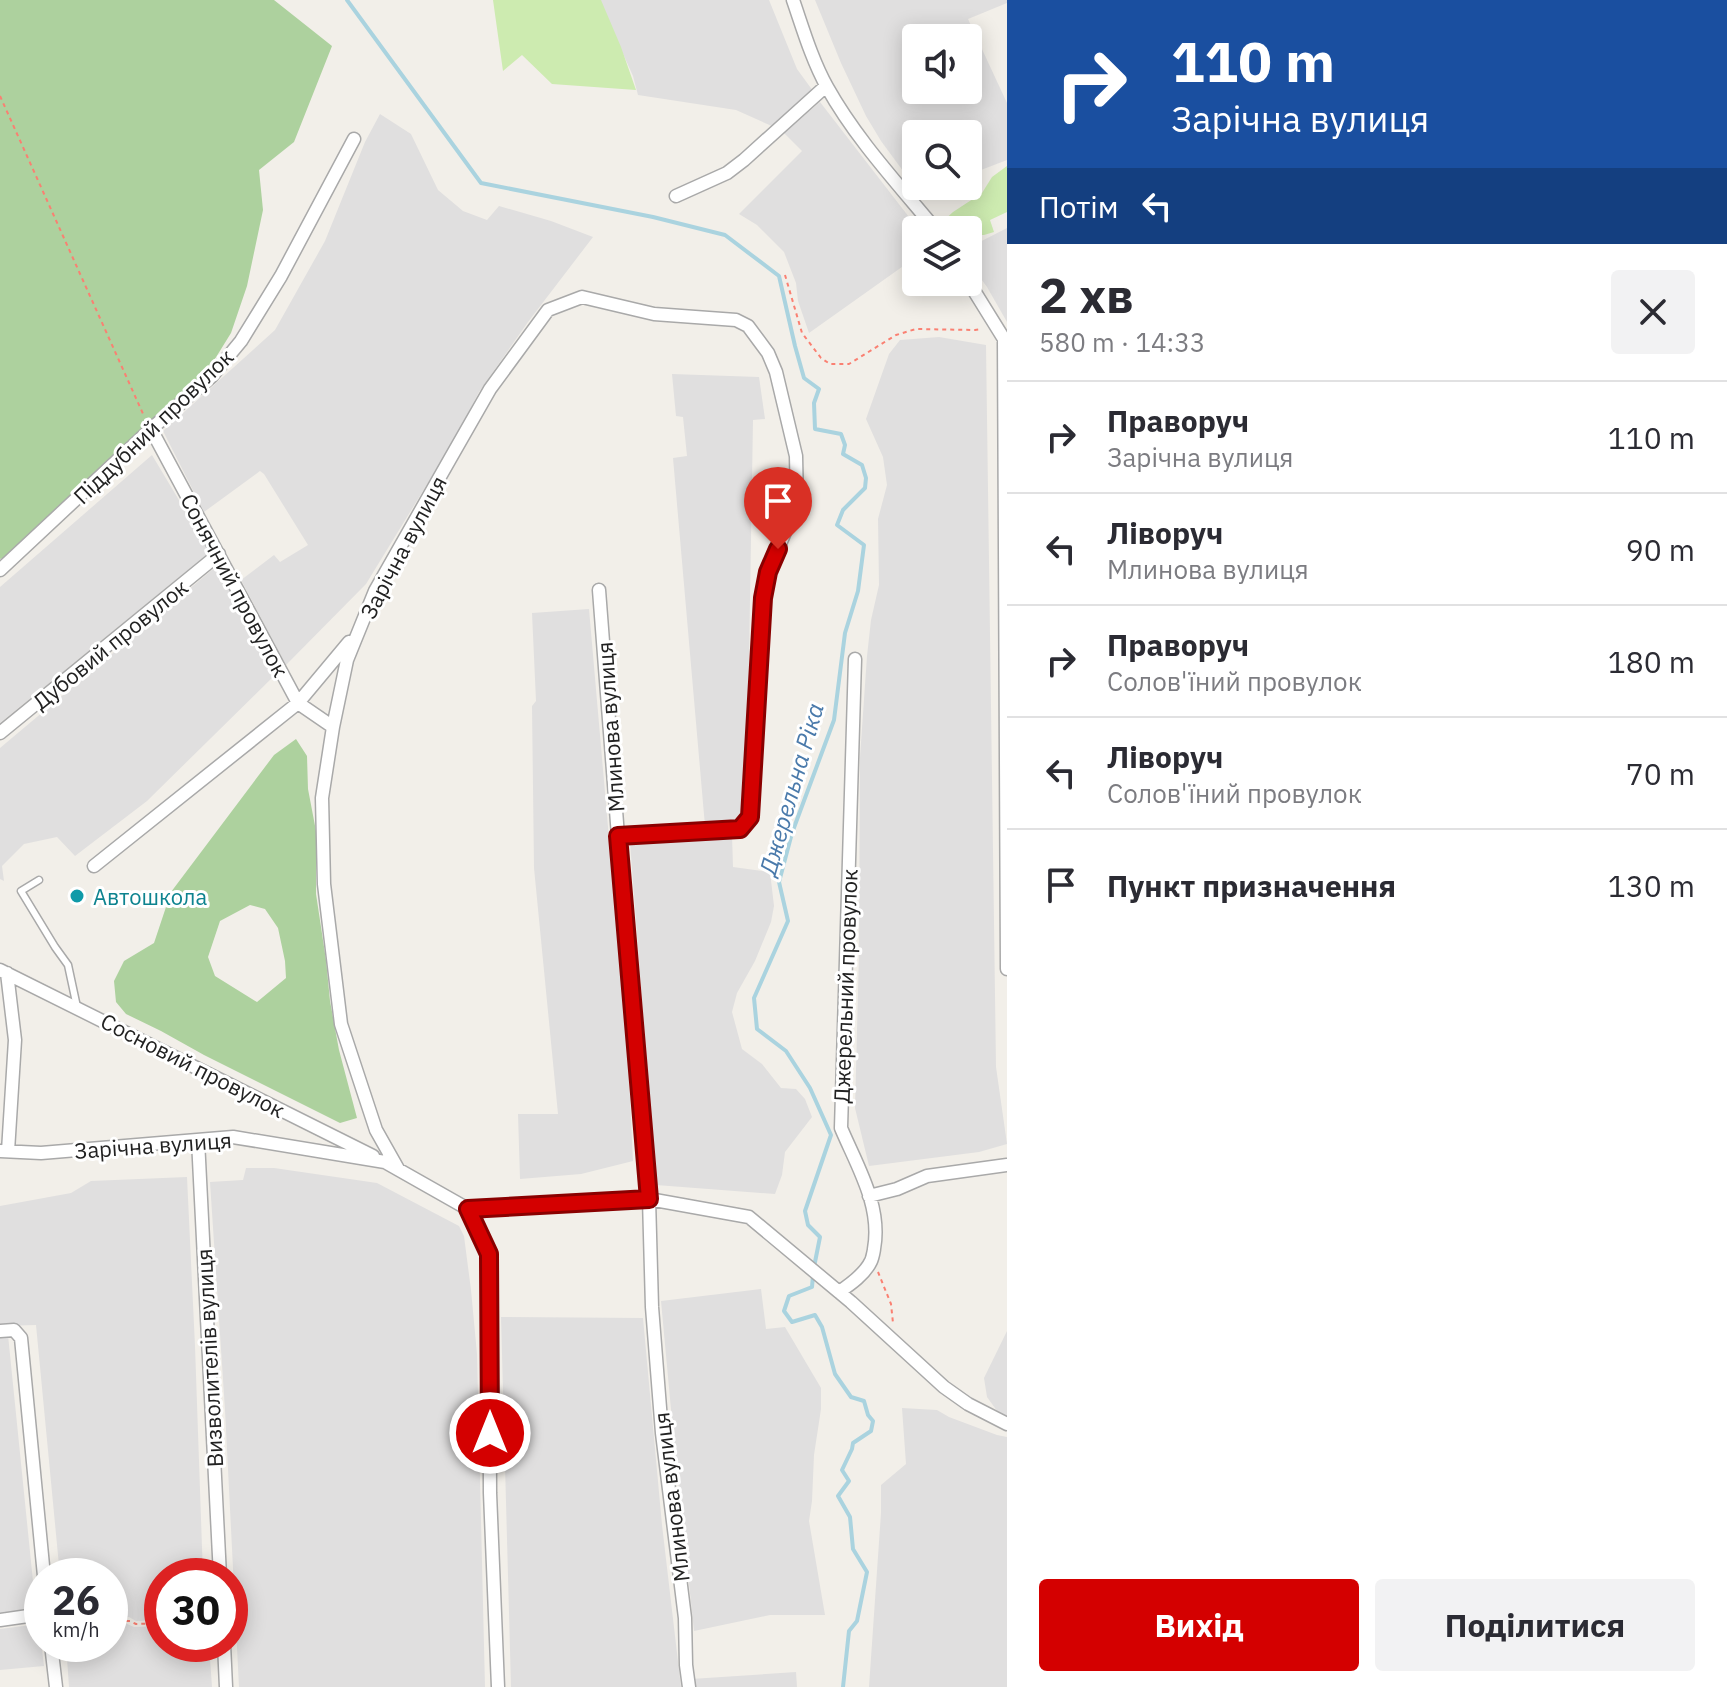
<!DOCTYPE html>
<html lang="uk">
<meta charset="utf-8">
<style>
:root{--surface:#fff;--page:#f2f2f3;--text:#2b2b33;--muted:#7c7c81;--line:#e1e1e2;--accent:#d40000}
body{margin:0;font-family:"IBM Plex Sans",sans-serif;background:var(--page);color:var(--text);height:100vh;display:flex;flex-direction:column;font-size:30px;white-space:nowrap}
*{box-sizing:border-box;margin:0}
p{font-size:26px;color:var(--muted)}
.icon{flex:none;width:44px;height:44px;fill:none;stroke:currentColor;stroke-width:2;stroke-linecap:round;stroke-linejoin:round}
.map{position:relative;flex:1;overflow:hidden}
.side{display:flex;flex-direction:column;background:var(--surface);width:720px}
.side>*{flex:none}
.guide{background:#1a4fa0;color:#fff;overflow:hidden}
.fabs{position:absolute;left:902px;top:24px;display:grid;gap:16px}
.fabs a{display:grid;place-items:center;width:80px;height:80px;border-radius:8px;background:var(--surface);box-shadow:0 4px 20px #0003;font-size:40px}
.speed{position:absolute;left:24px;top:1558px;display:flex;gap:16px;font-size:40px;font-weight:700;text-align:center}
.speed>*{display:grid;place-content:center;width:104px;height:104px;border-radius:50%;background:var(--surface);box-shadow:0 4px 20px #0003;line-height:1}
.speed small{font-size:20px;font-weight:400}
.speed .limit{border:12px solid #d22;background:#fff;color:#111}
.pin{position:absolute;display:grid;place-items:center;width:68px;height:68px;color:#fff;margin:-82px -34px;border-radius:50% 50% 50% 0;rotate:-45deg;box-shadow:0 0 8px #0007}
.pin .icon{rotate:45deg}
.me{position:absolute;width:88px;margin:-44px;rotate:0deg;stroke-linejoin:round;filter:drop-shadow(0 0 6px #0008)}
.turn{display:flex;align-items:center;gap:28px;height:168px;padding:0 32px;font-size:36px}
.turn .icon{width:104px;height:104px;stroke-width:2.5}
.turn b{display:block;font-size:56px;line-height:68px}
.then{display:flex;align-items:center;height:76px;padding:0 32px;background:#0003;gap:16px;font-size:30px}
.round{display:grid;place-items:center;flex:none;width:84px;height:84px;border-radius:8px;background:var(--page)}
.overview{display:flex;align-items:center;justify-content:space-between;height:136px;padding:0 32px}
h1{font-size:48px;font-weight:700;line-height:60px}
.button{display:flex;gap:16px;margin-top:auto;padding:16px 32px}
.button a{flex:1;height:92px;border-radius:8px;background:var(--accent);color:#fff;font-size:32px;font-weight:700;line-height:92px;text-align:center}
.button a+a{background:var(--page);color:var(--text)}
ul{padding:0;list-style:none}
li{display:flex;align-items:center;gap:24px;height:112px;padding:0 32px;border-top:2px solid var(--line)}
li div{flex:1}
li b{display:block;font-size:30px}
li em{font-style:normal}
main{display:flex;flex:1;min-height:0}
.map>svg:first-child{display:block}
.residential{fill:#e0dfdf;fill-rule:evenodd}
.grass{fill:#cdebb0}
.forest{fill:#add19e;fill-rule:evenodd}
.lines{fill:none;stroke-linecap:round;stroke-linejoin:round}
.stream{stroke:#aad3df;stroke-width:4}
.service-casing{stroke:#a9a9a9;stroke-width:9}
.minor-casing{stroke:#a9a9a9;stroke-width:15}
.path{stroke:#fa8072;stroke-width:2;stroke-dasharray:4 4;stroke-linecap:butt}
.service{stroke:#fff;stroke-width:6}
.minor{stroke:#fff;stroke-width:12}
.route-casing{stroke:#8a0000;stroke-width:20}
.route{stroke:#d40000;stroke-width:14}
.culture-dot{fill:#0f9aa8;stroke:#fff;stroke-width:3}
.labels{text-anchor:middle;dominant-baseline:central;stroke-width:6;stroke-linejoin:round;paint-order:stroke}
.street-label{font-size:22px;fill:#222;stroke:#fff}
.culture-label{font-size:22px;fill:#0d838f;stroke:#fff;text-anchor:start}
.water-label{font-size:24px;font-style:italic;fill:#4a7aab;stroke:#fff}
</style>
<main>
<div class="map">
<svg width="1007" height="1687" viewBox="0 0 1007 1687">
<rect width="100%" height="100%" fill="#f2efe9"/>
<path class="residential" d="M 599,0 L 769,0 L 797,69 L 813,91 L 774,127 L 736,110 L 638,95 L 633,76 Z
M 815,0 L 1007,0 L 1007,3 L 968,19 L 1007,103 L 1007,160 L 968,175 L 968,134 L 916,134 L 916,186 L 941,186 L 920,194 L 881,141 L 866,116 L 841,63 ZM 916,38 L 968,38 L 968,90 L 916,90 Z
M 820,102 L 919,230 L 916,230 L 916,257 L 809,333 L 798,301 L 796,283 L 784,252 L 757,225 L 739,214 L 802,151 L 784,133 Z
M 380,114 L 411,134 L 438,190 L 463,211 L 487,220 L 499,206 L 551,221 L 593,237 L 528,322 L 479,392 L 456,437 L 366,584 L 286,665 L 241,580 L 274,555 L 280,562 L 308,545 L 264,474 L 260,471 L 204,512 L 163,431 L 275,330 L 325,241 L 365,142 Z
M 1007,228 L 1007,322 L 987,287 L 968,261 L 968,248 Z
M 939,337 L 986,345 L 996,1067 L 1007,1144 L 979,1152 L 869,1166 L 855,1108 L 859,954 L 860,757 L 867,656 L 871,620 L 879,585 L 878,519 L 887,485 L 883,457 L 866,419 L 889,354 L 900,340 Z
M 672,374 L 759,377 L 765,419 L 753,420 L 747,779 L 743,815 L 730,825 L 705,826 L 673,458 L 687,456 L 683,417 L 676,416 Z
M 152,455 L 210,552 L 0,723 L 0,587 Z
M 219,564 L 277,673 L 147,801 L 75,856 L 57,837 L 24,844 L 2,866 L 4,881 L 0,879 L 0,748 Z
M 589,609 L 628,1056 L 633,1161 L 581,1174 L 520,1179 L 518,1114 L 558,1114 L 534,868 L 532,706 L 536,701 L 532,613 Z
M 732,835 L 733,867 L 770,872 L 774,906 L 771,922 L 755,961 L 737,993 L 732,1012 L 742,1049 L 762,1064 L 781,1088 L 796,1089 L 805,1099 L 812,1117 L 785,1152 L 782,1175 L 775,1194 L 656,1185 L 630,842 Z
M 246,1168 L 274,1168 L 377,1183 L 459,1226 L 464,1236 L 471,1290 L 477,1354 L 485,1687 L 239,1687 L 225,1410 L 210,1182 L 243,1180 Z
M 187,1177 L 195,1346 L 203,1576 L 162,1576 L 162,1620 L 136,1621 L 129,1617 L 110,1619 L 110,1576 L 60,1576 L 36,1325 L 0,1326 L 0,1206 L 71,1193 L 91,1181 Z
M 761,1289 L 766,1329 L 785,1327 L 821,1388 L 821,1409 L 814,1455 L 812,1501 L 809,1521 L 825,1615 L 770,1615 L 694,1631 L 674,1442 L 661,1301 Z
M 501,1317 L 643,1318 L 662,1525 L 681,1687 L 511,1687 Z
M 1007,1331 L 1007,1417 L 1000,1415 L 987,1397 L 984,1378 Z
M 8,1335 L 36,1611 L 0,1615 L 0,1336 Z
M 902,1408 L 937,1410 L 949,1417 L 997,1435 L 1007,1437 L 1007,1687 L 869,1687 L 881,1513 L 881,1485 L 906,1464 Z
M 125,1623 L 134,1627 L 162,1626 L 162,1644 L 209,1644 L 212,1687 L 69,1687 L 66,1644 L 110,1644 L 110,1624 Z
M 39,1624 L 44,1666 L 0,1670 L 0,1629 Z
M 796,1672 L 797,1687 L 693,1687 L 691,1679 Z"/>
<path class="grass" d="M 493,0 L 601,0 L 621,47 L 636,90 L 552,84 L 522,55 L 503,71 Z
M 1007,166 L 1007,212 L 990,220 L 994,232 L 984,235 L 968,235 L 968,230 L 946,230 L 941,223 L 953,212 L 982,193 L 992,177 Z"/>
<path class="forest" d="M 0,0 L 274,0 L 332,46 L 294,142 L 259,170 L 263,210 L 247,286 L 231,333 L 205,375 L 35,528 L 6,557 L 0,559 Z
M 296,739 L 307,756 L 308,789 L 316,831 L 316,894 L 326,960 L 330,1001 L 339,1050 L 357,1118 L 340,1123 L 204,1055 L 161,1031 L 126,1014 L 116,1002 L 114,981 L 124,961 L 154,943 L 171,892 L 274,755 ZM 250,905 L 265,909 L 278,928 L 285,961 L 286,978 L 257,1002 L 215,976 L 208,957 L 220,921 Z"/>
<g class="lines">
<path class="stream" d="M 347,0 L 481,183 L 653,217 L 725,235 L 779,276 L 795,346 L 804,378 L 819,389 L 814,403 L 815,429 L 841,434 L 845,445 L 843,454 L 862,465 L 866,478 L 865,488 L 843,510 L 837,525 L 864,545 L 858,591 L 845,633 L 834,720 L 792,833 L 779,882 L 788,921 L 754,998 L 757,1029 L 786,1051 L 810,1088 L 831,1135 L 805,1211 L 808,1225 L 820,1237 L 814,1267
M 813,1276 L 812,1287 L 789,1296 L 784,1311 L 792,1322 L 815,1315 L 822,1327 L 835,1374 L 851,1397 L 864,1401 L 868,1415 L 873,1421 L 871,1431 L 853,1443 L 852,1449 L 842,1470 L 849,1481 L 838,1496 L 850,1517 L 853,1549 L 867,1572 L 857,1621 L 849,1631 L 843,1687"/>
<defs>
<path id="service" d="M 39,880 L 21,891 L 55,947 L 68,965 L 77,1007"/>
<path id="minor" d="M 793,0 C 803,29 812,60 827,87 C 856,139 898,184 936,230
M 676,196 L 727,173 L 744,160 L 826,86
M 968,281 L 1004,339
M 1004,339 L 1007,969
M 151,429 L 298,703 L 333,727
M 0,570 L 151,429 L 212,376 L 241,341 L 281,276 L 354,139
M 599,590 L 618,836 L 649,1199 L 652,1307 L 662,1433 L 685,1618 L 686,1665 L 689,1687
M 0,733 L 219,554
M 94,866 L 298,703 L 349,642
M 0,970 L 373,1156
M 7,973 L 15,1040 L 8,1151
M 198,1140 L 220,1576
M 0,1151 L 41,1153 L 233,1137 L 385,1162 L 468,1209 L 649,1199 L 749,1217 L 851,1302 L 944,1387 L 968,1404 L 1007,1424
M 398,1169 L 376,1130 L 341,1024 L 324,884 L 322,798 L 333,727 L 347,660 L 375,591 L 450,459 L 490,389 L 548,310 L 582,297 L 654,314 L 736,320 L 748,326 L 768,353 L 776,372 L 796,456 L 797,504 L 768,572 L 763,598 L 750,817 L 740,829 L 618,836
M 869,1196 L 897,1189 L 927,1176 L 1007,1165
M 468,1209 L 489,1254 L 490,1493 L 498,1687
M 839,1292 C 851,1284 865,1274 871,1261 C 872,1260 874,1250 874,1249 C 882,1206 857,1166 841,1128 L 855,659
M 0,1331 L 14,1330 L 21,1338 L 44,1576
M 0,1620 L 42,1614
M 51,1644 L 56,1687
M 224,1644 L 226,1687"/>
</defs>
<use href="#service" class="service-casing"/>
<use href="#minor" class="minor-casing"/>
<path class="path" d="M 0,96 L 144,416
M 785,275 L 802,333 L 821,358 L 830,364 L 849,364 L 896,335 L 916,329 L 975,330 L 982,329
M 878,1272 L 891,1304 L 893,1323
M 110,1621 L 130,1621 L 136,1624 L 162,1623"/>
<use href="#service" class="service"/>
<use href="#minor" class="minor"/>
</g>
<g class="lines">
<defs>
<path id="route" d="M 490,1433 L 489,1254 L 468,1209 L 649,1199 L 618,836 L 740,829 L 750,817 L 763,598 L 768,572 L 778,549"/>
</defs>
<use href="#route" class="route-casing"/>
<use href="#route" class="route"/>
</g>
<circle class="culture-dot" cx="77" cy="896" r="8"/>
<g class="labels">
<g class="street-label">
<text transform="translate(153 426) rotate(-44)">Піддубний провулок</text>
<text transform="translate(403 547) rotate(-62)">Зарічна вулиця</text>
<text transform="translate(235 585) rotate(62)">Сонячний провулок</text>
<text transform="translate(110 644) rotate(-39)">Дубовий провулок</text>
<text transform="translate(610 727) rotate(-94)">Млинова вулиця</text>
<text transform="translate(845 986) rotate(-88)">Джерельний провулок</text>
<text transform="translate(193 1065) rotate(27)">Сосновий провулок</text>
<text transform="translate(153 1145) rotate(-4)">Зарічна вулиця</text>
<text transform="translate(209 1358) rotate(-93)">Визволителів вулиця</text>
<text transform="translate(671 1497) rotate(-97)">Млинова вулиця</text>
</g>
<g class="culture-label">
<text x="93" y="896">Автошкола</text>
</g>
<g class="water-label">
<text transform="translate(791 789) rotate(-74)">Джерельна Ріка</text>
</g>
</g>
</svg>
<div class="fabs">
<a><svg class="icon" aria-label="sound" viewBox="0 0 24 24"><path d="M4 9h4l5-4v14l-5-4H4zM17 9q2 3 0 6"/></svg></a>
<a><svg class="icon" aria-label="search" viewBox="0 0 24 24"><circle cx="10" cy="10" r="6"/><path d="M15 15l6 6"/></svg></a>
<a><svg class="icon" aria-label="layers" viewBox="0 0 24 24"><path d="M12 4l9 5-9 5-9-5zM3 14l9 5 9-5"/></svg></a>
</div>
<div class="speed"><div>26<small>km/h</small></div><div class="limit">30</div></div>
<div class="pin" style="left:778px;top:549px;background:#d93025"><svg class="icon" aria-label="arrive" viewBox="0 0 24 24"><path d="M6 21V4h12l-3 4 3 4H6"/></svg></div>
<svg class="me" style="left:490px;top:1433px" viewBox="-20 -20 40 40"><circle r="17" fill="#d40000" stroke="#fff" stroke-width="3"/><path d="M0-11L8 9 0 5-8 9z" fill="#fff"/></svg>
</div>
<section class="side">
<div class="guide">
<div class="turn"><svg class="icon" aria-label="right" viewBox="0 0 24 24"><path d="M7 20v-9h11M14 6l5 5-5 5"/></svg><div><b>110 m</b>Зарічна вулиця</div></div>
<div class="then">Потім<svg class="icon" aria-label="left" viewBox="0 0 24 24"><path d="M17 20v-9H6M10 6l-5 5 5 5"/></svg></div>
</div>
<div class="overview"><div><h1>2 хв</h1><p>580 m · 14:33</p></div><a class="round"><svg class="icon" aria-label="close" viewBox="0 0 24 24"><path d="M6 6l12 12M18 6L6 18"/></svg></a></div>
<ul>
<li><svg class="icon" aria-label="right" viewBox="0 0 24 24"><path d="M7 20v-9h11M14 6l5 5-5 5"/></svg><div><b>Праворуч</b><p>Зарічна вулиця</p></div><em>110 m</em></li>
<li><svg class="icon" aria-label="left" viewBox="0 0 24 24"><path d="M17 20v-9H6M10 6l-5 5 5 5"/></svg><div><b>Ліворуч</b><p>Млинова вулиця</p></div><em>90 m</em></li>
<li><svg class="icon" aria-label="right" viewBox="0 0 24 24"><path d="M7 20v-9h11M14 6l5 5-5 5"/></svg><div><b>Праворуч</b><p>Солов'їний провулок</p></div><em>180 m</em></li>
<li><svg class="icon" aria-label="left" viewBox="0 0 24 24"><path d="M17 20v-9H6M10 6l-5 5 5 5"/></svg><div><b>Ліворуч</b><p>Солов'їний провулок</p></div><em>70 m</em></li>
<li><svg class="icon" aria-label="arrive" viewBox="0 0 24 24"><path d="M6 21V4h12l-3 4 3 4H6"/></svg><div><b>Пункт призначення</b></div><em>130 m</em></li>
</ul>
<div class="button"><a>Вихід</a><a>Поділитися</a></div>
</section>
</main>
